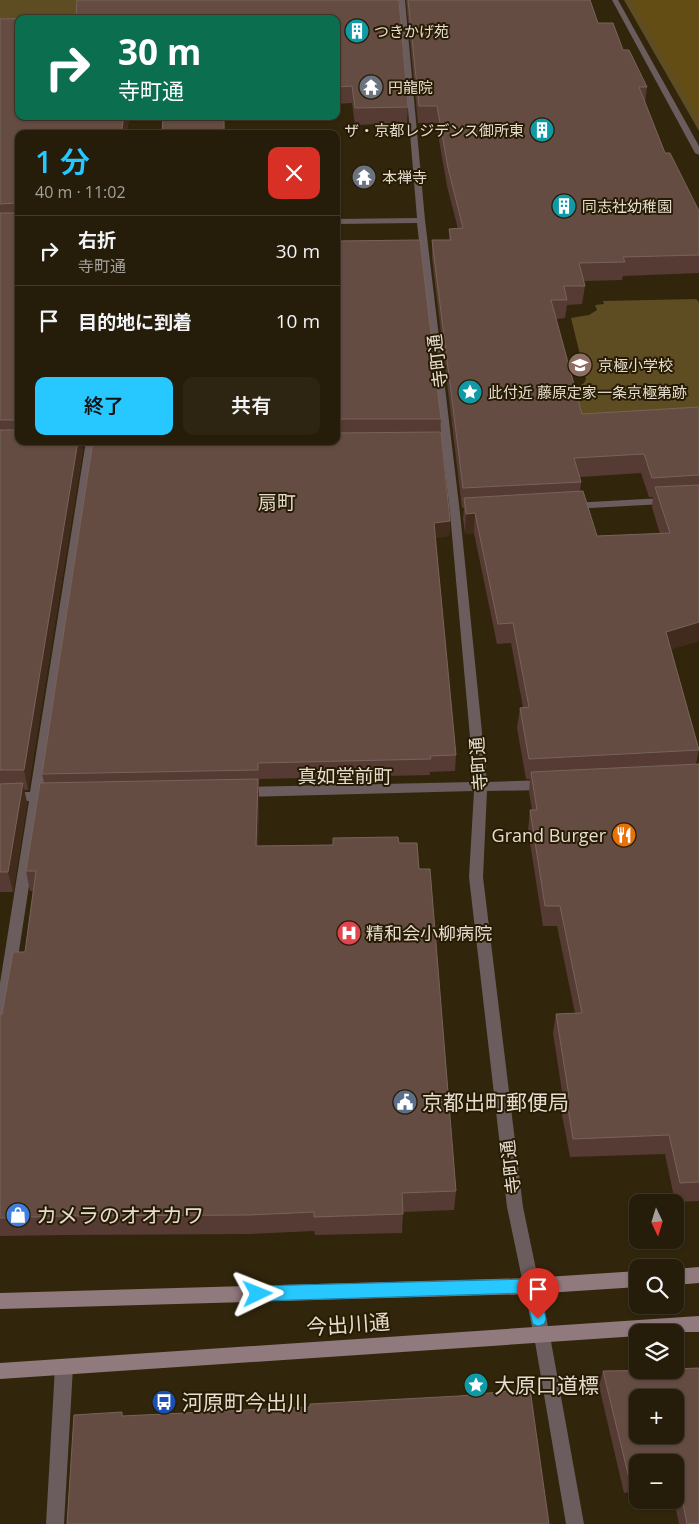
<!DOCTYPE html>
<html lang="ja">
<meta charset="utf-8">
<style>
:root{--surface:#251c09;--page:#2d2512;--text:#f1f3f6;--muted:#a3a19c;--line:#423a2a;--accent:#27c8ff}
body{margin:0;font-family:"Open Sans","Noto Sans JP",sans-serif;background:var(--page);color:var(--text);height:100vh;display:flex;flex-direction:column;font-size:19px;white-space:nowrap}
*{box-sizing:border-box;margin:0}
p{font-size:16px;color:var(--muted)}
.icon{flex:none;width:28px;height:28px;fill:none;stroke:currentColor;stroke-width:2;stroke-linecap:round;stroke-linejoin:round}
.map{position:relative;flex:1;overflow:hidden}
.drawer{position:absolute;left:15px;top:130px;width:325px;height:315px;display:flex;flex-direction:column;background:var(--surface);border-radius:10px;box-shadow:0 1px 4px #0004,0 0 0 1px var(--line)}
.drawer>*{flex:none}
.banner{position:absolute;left:15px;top:15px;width:325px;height:105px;border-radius:10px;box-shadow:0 1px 4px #0004,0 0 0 1px var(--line);background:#0b6e4f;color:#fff;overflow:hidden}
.needle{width:32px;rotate:176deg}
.controls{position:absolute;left:629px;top:1194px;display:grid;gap:10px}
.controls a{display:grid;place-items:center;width:55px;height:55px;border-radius:10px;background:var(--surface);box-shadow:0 1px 4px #0004,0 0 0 1px var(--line);font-size:25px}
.pin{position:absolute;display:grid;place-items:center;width:42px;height:42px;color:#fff;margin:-51px -21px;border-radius:50% 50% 50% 0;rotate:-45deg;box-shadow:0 0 5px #0007}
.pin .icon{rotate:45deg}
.me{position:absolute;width:55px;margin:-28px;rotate:88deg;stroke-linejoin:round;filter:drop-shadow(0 0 4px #0008)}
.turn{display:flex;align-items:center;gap:18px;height:105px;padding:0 20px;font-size:22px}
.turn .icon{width:65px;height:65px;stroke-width:2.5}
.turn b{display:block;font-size:35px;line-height:42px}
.round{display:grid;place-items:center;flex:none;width:52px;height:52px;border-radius:10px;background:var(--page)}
.summary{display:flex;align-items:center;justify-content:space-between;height:85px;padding:0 20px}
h1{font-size:30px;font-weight:600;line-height:38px;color:var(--accent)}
.primary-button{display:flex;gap:10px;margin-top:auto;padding:10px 20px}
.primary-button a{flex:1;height:58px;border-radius:10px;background:var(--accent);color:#111;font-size:20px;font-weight:600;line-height:58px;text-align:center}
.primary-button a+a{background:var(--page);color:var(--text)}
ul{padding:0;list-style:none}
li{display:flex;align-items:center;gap:15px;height:70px;padding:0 20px;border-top:1px solid var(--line)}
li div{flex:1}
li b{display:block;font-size:19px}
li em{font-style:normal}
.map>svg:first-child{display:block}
.green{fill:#5e4c23}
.forest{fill:#644d14}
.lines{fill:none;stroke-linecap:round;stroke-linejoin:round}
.street{fill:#6b5c5e;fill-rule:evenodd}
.secondary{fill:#917a7d;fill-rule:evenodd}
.wall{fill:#553b33;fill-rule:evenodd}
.shaded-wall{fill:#402b1c}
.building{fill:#644c43;stroke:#786359;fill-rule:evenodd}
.route{fill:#27c8ff;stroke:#1982a6}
.labels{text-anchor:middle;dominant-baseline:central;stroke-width:4;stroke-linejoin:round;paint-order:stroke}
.far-poi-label{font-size:15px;fill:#e4dcce;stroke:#271c03;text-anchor:start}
.street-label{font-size:18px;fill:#e4dcce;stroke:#271c03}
.poi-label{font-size:18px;fill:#e4dcce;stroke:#271c03;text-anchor:end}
.neighbourhood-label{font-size:19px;fill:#e4dcce;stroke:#271c03}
.near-poi-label{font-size:21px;fill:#e4dcce;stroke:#271c03;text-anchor:start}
.near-street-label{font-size:21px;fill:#e4dcce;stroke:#271c03}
</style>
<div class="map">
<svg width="699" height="1524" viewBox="0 0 699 1524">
<rect width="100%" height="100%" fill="#31260c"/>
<path class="green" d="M 0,0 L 105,0 L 102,19 L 19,19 L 0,22 Z
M 624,0 L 699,0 L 699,131 Z
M 696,299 L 699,302 L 699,424 L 578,431 L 568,394 L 584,383 L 586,379 L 571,318 L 589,315 L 597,310 L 595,305 L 604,304 L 603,301 Z"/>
<path class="forest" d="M 631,0 L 699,0 L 699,120 Z"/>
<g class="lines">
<path class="street" d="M 399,0 L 405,0 L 425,220 L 460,513 L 487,782 L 545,780 L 549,782 L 551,785 L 549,788 L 545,790 L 487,791 L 483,877 L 523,1207 L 550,1336 L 584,1524 L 566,1524 L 534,1336 L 507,1207 L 469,877 L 474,791 L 242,797 L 237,795 L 236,792 L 237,789 L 242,787 L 474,782 L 450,513 L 417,223 L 336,224 L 336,219 L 417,218 Z
M 612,0 L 618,0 L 699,146 L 699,155 L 695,153 Z
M 86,441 L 96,441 L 43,792 L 60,793 L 61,796 L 60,799 L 42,801 L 7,1029 L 5,1033 L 0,1035 L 0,983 L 29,801 L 0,802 L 0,792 L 30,792 Z
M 699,496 L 699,502 L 572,509 L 567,506 L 572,503 Z
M 64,1359 L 70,1361 L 73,1367 L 64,1524 L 46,1524 L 55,1367 L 58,1361 Z"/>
<path class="secondary" d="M 699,1267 L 699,1283 L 675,1285 L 675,1269 Z
M 638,1271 L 638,1287 L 531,1294 L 0,1309 L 0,1293 L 531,1278 Z
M 699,1316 L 699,1332 L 638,1332 L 638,1336 L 0,1379 L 0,1363 Z"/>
</g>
<path class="wall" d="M 399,0 L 408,107 L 407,123 L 355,125 L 352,103 L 336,104 L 336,19 L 19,19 L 130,116 L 126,134 L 19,134 L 19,441 L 83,449 L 28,790 L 24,790 L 27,803 L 13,892 L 0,892 L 0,19 L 76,17 Z
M 406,0 L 590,0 L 598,23 L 623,50 L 647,87 L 645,103 L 665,153 L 699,211 L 699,273 L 623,276 L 622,280 L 583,281 L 585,286 L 582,304 L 567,305 L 565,318 L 556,319 L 582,414 L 699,407 L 699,641 L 671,649 L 699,749 L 696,764 L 699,764 L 699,1201 L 675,1202 L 665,1154 L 570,1157 L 562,1115 L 564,1104 L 553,1033 L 556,1014 L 575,1013 L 557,926 L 543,926 L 528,830 L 530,810 L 532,810 L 529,792 L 530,779 L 526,779 L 517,728 L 520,708 L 523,707 L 511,643 L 497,644 L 474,533 L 465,534 L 463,518 L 464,508 L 462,508 L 432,258 L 432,240 L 449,240 L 449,229 L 458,229 L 447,186 L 436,123 L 418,123 ZM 641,473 L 649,497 L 653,497 L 652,507 L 660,534 L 597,536 L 580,492 L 581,482 L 580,477 Z
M 142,116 L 225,116 L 225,133 L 162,134 L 163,119 Z
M 336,241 L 441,419 L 440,432 L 450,521 L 449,536 L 435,538 L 456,755 L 455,771 L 430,772 L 430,775 L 259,779 L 259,786 L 258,786 L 259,799 L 258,846 L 333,845 L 399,843 L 419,869 L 456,1191 L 454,1210 L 403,1212 L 402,1233 L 315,1235 L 314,1231 L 251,1234 L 67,1235 L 0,1236 L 0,1015 L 2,1014 L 25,952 L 33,891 L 30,891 L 26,871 L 44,783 L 42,774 L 336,441 Z
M 699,1368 L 699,1524 L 679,1524 L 674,1500 L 675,1500 L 675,1462 L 638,1462 L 638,1491 L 624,1493 L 599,1386 L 603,1371 L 675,1370 L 675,1369 ZM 638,1398 L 675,1398 L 675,1435 L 638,1435 Z"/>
<path class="shaded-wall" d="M 124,116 L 130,116 L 126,134 L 121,134 Z
M 224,116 L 225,116 L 225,134 L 224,134 Z
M 78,441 L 82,441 L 83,449 L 28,790 L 24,770 Z
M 475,513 L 474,533 L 465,534 L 466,514 Z
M 450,521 L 449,536 L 433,539 L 434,523 Z
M 699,622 L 699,641 L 663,652 L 666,632 Z
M 258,779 L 259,799 L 257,866 L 256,846 Z
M 23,783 L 27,803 L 13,892 L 8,872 Z"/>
<path class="building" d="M 77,0 L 399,0 L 408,107 L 355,108 L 352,86 L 336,87 L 336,19 L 19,19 L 19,116 L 124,116 L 121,134 L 19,134 L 19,420 L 0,420 L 0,213 L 16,213 L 18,211 L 16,203 L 0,204 L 0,19 L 76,17 Z
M 408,0 L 590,0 L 598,23 L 613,23 L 623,50 L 629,50 L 647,87 L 639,87 L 665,153 L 670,153 L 699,211 L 699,255 L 623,257 L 625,262 L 579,263 L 585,286 L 564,286 L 567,300 L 551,300 L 582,414 L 699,407 L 699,475 L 652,478 L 644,454 L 574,458 L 581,482 L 463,488 L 432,240 L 451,240 L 449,229 L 463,228 L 448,168 L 437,106 L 419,106 Z
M 163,116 L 224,116 L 224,133 L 235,132 L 235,134 L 162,134 Z
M 420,240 L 441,419 L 336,419 L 336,241 Z
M 0,430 L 19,430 L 19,441 L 78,441 L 24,770 L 0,770 Z
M 441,432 L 450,521 L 434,523 L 456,755 L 430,756 L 431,759 L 258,763 L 258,770 L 42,774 L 93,441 L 336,441 L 336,433 Z
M 699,485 L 699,622 L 666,632 L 699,750 L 529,759 L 520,708 L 529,707 L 513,623 L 498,624 L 475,513 L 466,514 L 464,498 L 583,491 L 597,536 L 670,533 L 655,487 Z
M 699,764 L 699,1182 L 680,1183 L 669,1135 L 573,1139 L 566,1096 L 569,1096 L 556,1014 L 582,1013 L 560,906 L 545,906 L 530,810 L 537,810 L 531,772 Z
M 258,779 L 256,846 L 333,845 L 333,838 L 398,837 L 399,843 L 417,843 L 419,869 L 430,869 L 456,1191 L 402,1193 L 403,1214 L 314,1217 L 314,1212 L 250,1215 L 63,1216 L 0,1218 L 0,1015 L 2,1014 L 13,952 L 25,952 L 36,871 L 26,871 L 40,783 Z
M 23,783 L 8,872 L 0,872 L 0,784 Z
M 699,1368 L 699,1524 L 687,1524 L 677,1473 L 675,1473 L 675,1462 L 638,1462 L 638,1477 L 629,1478 L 603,1371 L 675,1370 L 675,1369 ZM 638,1398 L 675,1398 L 675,1435 L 638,1435 Z
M 530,1389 L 549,1524 L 67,1524 L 74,1415 L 122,1412 L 122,1416 L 310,1407 L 310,1404 L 459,1396 Z"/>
<path class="route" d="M 531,1279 L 537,1281 L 539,1286 L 546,1319 L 544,1324 L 538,1326 L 533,1324 L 525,1293 L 258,1301 L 253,1299 L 251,1294 L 253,1288 L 258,1286 Z"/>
<defs>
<symbol id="building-disc" viewBox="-11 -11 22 22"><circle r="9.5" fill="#0f9aa8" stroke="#271c03"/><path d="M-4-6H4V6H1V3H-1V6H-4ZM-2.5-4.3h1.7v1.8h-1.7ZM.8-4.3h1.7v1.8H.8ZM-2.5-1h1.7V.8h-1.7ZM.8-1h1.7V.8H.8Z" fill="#fff"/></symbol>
<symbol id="temple-disc" viewBox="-11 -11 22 22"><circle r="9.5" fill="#6b7280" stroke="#271c03"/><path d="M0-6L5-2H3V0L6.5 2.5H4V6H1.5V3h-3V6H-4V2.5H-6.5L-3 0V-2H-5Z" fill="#fff"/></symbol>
<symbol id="school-disc" viewBox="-11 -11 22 22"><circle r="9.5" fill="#8d6e63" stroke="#271c03"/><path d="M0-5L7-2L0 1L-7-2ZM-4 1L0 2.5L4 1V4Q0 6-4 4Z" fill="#fff"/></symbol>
<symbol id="sight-disc" viewBox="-11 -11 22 22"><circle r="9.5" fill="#0f9aa8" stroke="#271c03"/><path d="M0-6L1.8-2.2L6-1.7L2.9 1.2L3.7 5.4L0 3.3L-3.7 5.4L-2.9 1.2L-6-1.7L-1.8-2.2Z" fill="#fff"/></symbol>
<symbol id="restaurant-disc" viewBox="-11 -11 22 22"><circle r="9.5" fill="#e8710a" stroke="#271c03"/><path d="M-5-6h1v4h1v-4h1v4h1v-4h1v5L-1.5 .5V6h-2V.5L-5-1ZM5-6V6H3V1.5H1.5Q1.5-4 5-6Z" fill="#fff"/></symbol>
<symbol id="hospital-disc" viewBox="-11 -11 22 22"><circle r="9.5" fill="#e0444e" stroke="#271c03"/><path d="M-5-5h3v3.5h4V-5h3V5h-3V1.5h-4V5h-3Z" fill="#fff"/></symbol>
<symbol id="civic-disc" viewBox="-11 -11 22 22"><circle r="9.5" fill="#5c6f8a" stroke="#271c03"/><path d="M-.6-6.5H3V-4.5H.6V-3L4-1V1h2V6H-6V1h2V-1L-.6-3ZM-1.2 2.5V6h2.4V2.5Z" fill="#fff"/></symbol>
<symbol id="shop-disc" viewBox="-11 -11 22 22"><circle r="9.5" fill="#3f7fe0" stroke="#271c03"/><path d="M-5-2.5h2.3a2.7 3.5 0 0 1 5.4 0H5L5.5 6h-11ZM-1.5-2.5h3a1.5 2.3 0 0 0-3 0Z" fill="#fff"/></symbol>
<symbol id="bus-disc" viewBox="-11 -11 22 22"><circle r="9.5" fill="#1a4fb4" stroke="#271c03"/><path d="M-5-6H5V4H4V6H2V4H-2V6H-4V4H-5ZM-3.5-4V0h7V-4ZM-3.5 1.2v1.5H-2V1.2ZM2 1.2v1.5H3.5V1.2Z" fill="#fff"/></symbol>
</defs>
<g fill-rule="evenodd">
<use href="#building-disc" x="343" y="17" width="28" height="28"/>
<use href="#temple-disc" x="357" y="73" width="28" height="28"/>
<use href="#building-disc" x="528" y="116" width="28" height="28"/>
<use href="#temple-disc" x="350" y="163" width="28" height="28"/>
<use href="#building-disc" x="550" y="192" width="28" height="28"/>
<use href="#school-disc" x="566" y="351" width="28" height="28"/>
<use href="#sight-disc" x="456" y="378" width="28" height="28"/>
<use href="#restaurant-disc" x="610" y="821" width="28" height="28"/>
<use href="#hospital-disc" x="335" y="919" width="28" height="28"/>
<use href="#civic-disc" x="391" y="1088" width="28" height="28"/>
<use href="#shop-disc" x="4" y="1201" width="28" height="28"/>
<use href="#sight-disc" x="462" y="1371" width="28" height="28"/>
<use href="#bus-disc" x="150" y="1388" width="28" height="28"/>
</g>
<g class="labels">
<g class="far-poi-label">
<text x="374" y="31">つきかげ苑</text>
<text x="388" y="87">円龍院</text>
<text x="524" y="130" text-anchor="end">ザ・京都レジデンス御所東</text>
<text x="382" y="177">本禅寺</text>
<text x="582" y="206">同志社幼稚園</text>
<text x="598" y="365">京極小学校</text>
<text x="488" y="392">此付近 藤原定家一条京極第跡</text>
</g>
<g class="street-label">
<text transform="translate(437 361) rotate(-97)">寺町通</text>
<text transform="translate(478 764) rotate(-94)">寺町通</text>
<text transform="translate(510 1167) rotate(-97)">寺町通</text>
</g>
<g class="poi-label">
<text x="606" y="835">Grand Burger</text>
<text x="366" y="933" text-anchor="start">精和会小柳病院</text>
</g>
<g class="neighbourhood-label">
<text x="277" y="502">扇町</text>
<text x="345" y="776">真如堂前町</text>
</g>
<g class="near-poi-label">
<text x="422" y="1102">京都出町郵便局</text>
<text x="36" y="1215">カメラのオオカワ</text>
<text x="494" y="1385">大原口道標</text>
<text x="182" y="1402">河原町今出川</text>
</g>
<g class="near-street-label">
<text transform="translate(348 1324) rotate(-4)">今出川通</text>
</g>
</g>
</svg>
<div class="controls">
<a><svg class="needle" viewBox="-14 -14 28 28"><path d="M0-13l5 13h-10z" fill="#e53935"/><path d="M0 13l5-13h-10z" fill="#a3a19c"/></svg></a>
<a><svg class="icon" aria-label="search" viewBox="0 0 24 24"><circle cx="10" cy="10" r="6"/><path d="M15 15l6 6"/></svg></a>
<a><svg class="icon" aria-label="layers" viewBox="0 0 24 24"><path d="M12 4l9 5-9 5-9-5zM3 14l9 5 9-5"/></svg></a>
<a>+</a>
<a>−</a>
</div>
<div class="pin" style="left:538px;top:1319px;background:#d93025"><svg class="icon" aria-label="arrive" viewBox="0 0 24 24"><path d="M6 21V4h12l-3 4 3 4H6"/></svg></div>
<svg class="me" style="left:258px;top:1294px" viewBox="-20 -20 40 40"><path d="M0-17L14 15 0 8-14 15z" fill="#27c8ff" stroke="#fff" stroke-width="4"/></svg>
<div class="banner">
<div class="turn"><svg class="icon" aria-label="right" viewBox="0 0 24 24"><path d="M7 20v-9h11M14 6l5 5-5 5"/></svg><div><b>30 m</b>寺町通</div></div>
</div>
<section class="drawer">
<div class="summary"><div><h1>1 分</h1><p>40 m · 11:02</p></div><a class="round" style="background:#d93025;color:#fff"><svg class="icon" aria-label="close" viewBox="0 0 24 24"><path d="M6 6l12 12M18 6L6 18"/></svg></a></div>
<ul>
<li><svg class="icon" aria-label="right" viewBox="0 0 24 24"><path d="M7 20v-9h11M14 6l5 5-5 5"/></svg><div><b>右折</b><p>寺町通</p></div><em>30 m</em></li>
<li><svg class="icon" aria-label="arrive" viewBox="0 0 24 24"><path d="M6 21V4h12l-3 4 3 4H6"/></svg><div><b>目的地に到着</b></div><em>10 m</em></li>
</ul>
<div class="primary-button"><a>終了</a><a>共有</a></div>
</section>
</div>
